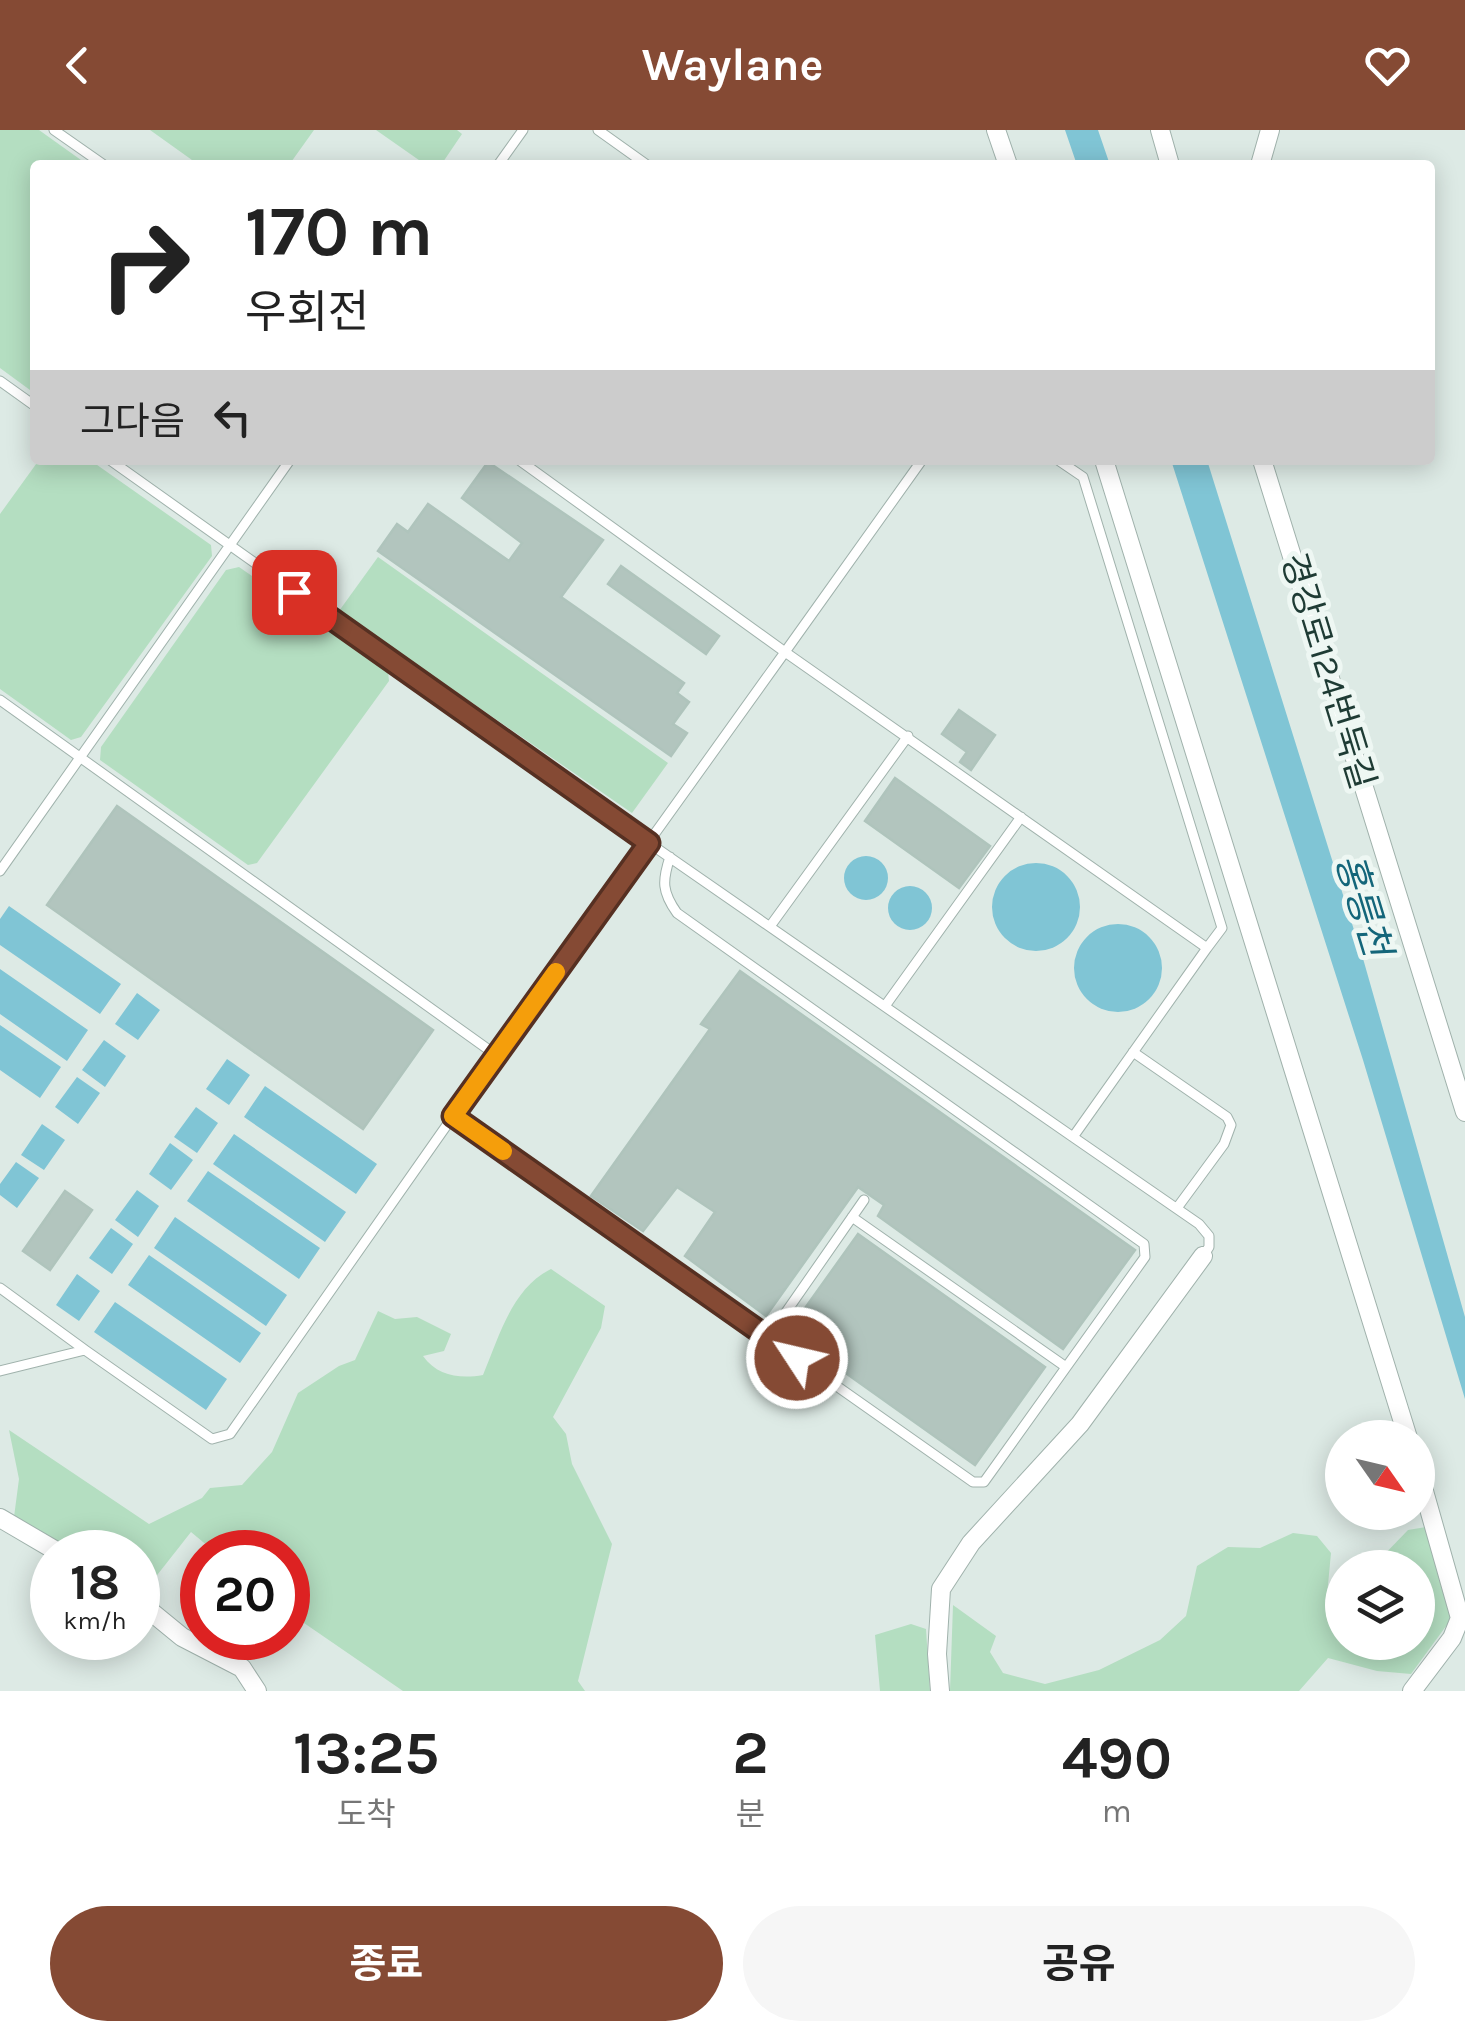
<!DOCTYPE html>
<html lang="ko">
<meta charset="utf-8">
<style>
:root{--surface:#fff;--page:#f6f6f6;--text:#222;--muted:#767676;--accent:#854a34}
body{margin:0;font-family:Karla,"Noto Sans KR",sans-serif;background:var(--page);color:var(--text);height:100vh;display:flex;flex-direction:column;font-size:38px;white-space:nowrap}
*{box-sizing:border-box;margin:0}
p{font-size:32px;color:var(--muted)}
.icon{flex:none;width:55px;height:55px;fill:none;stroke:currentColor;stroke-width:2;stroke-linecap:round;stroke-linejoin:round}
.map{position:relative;height:1561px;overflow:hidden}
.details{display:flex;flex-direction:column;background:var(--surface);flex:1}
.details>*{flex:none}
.guide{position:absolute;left:30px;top:30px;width:1405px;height:305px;border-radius:10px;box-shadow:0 5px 25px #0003;background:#fff;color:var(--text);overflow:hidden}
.needle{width:65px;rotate:124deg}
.buttons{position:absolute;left:1325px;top:1290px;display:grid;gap:20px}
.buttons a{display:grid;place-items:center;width:110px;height:110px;border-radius:50%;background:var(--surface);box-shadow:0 5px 25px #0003;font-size:50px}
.speed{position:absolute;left:30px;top:1400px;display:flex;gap:20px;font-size:50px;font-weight:700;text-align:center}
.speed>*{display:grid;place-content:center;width:130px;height:130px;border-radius:50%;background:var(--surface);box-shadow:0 5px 25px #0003;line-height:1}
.speed small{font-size:25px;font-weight:400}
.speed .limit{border:15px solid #d22;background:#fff;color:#111}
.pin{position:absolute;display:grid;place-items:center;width:85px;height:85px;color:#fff;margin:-42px;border-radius:20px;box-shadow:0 5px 15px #0006}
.me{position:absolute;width:110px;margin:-55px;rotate:305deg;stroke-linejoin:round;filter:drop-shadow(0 0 8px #0008)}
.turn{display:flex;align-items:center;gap:35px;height:210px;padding:0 50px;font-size:45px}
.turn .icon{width:130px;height:130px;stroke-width:2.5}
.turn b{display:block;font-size:70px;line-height:85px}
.then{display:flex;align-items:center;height:95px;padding:0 50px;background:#0003;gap:20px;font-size:38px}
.eta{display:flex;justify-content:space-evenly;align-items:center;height:170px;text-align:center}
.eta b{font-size:60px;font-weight:700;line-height:70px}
.cta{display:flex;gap:20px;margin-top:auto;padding:20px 50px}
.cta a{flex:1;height:115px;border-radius:60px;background:var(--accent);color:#fff;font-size:40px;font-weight:700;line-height:115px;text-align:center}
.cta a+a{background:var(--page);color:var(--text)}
header{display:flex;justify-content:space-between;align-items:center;height:130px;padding:0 50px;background:var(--accent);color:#fff;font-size:45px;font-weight:700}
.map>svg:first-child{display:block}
.green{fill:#b4dec1}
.water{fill:#80c5d5}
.building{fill:#b2c5be;stroke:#afc4bc;stroke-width:2.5}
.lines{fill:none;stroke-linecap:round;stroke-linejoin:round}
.lane-casing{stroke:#a0b2ac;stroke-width:11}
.street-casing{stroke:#a0b2ac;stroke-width:20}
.lane{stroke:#fff;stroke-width:9}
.street{stroke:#fff;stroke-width:18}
.route-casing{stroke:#563022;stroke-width:25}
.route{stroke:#854a34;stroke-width:18}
.slow{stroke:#f59e0b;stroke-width:18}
.labels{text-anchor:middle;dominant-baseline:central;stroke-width:10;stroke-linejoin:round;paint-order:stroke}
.street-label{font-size:35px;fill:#1e3b34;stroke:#eef7f3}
.water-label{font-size:38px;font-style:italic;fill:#14667a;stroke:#eef7f3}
</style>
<header><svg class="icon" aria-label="back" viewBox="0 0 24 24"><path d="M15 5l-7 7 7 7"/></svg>Waylane<svg class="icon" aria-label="heart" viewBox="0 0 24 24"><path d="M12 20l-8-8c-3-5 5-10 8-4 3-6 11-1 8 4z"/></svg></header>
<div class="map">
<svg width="1465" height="1561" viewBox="0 0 1465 1561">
<rect width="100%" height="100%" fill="#ddeae5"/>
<path class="green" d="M 0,0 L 39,0 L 88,35 L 35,35 L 35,252 L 30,260 L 0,238 Z
M 150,0 L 314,0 L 289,35 L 199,35 Z
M 376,0 L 457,0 L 462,4 L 441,35 L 426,35 Z
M 39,330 L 90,330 L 211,415 L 212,426 L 81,607 L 71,610 L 0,559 L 0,384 Z
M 378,427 L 668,633 L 632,683 L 339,481 Z
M 239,437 L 388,541 L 389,551 L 257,733 L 248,735 L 100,630 L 101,617 L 226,440 Z
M 551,1139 L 605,1176 L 601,1198 L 553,1287 L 566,1304 L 572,1334 L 612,1414 L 578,1551 L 585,1561 L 403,1561 L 288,1482 L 288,1422 L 215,1422 L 191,1402 L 143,1463 L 138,1459 L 138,1422 L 75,1422 L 14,1387 L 19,1349 L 9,1300 L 149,1394 L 202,1368 L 210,1358 L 242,1355 L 272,1322 L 298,1263 L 339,1236 L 355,1230 L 378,1181 L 395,1189 L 417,1187 L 451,1204 L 444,1221 L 423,1226 C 437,1246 460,1249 483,1245 C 499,1207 512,1158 551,1139 Z
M 1426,1397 L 1452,1488 L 1411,1544 L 1377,1541 L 1328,1528 L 1299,1561 L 950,1561 L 953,1475 L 996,1506 L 990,1522 L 1003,1543 L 1045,1554 L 1099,1540 L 1160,1510 L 1186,1486 L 1197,1436 L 1228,1417 L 1260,1418 L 1293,1403 L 1317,1406 L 1331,1423 L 1327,1465 L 1335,1482 L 1342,1482 L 1342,1512 L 1418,1512 L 1418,1438 L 1379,1437 L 1378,1431 L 1408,1400 Z
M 911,1494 L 926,1499 L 930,1561 L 880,1561 L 875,1505 Z"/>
<path class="water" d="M 1065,0 L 1098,0 L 1110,35 L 1077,35 Z
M 1171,330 L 1207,330 L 1364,832 L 1465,1187 L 1465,1269 L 1363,930 Z
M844 748a22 22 0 1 1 44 0a22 22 0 1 1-44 0Z
M992 777a44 44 0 1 1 88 0a44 44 0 1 1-88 0Z
M888 778a22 22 0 1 1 44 0a22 22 0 1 1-44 0Z
M 9,776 L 121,854 L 100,884 L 0,815 L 0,789 Z
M1074 838a44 44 0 1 1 88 0a44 44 0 1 1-88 0Z
M 0,839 L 88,900 L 67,931 L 0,884 Z
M 137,863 L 160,880 L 138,910 L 115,894 Z
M 0,895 L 61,937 L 40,968 L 0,940 Z
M 104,910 L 126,926 L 105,957 L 82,940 Z
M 227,929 L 250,945 L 229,975 L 206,959 Z
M 77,947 L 100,963 L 78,994 L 55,977 Z
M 265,956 L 377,1034 L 356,1064 L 244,987 Z
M 196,977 L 218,993 L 197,1023 L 174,1007 Z
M 42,994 L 65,1010 L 44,1040 L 21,1025 Z
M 234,1004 L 346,1082 L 325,1112 L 213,1034 Z
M 170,1013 L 193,1030 L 171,1060 L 149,1044 Z
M 16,1032 L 39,1048 L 17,1078 L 0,1065 L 0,1054 Z
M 208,1041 L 320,1118 L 299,1149 L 187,1071 Z
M 137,1060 L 159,1076 L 138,1107 L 115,1090 Z
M 175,1087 L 287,1165 L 266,1196 L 154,1118 Z
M 111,1098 L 133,1114 L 112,1144 L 89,1128 Z
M 149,1125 L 261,1203 L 240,1233 L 128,1155 Z
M 77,1144 L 100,1161 L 79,1191 L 56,1175 Z
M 115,1172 L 227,1249 L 206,1280 L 94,1202 Z"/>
<path class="building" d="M 488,332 L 603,410 L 561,467 L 684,553 L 677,563 L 689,572 L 673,594 L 687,603 L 671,626 L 378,421 L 397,394 L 408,402 L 428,374 L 509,431 L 522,413 L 462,368 Z
M 621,436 L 719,506 L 706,524 L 608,454 Z
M 959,580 L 995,605 L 971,640 L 960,632 L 967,622 L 942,604 Z
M 895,648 L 990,716 L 959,758 L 865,691 Z
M 117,676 L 433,900 L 363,999 L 47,775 Z
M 740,841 L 1135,1120 L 1063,1219 L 878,1086 L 884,1075 L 858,1057 L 766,1186 L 685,1126 L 715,1082 L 677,1057 L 643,1101 L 591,1066 L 710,899 L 701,894 Z
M 65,1061 L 92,1080 L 50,1140 L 23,1121 Z
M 858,1104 L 1045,1237 L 975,1335 L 788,1202 Z"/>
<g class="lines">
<defs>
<path id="lane" d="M 54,0 L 104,35
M 598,0 L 647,35
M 498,35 L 523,0
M 0,251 L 35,276
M 110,330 L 649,713 L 1073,1007 L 1207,818
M 519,330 L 785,522 L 922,330
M 0,570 L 496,925
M 0,741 L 290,330
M 771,795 L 908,606
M 885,876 L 1021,687
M 1133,922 L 1227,987 L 1231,995 L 1224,1014 L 1177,1078
M 453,986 L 973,1352 L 984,1352 L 1145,1127 L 1144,1114 L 677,783 C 662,762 662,751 670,727
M 1073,1007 L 1199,1094 L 1209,1106 L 1209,1117 L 1203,1126
M 852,1087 L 1066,1237
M 0,1158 L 85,1220
M 768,1208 L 864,1070
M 0,1241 L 85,1220 L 212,1309 L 230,1304 L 496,925 L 785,522 L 1207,818 L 1222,798 L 1083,347 L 1058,330"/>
<path id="street" d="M 996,0 L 1008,35
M 1160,0 L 1170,35
M 1260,35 L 1270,0
M 1104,330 L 1408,1308
M 1262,330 L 1465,982
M 0,1388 L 58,1422
M 138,1471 L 182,1507 L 242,1538 L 257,1561
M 940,1561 L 937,1524 L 941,1459 L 971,1413 L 1080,1294 L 1203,1126
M 1412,1561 L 1452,1508 L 1460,1488 L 1418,1340"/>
</defs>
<use href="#lane" class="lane-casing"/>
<use href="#street" class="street-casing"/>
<use href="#lane" class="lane"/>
<use href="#street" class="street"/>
</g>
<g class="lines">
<defs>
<path id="route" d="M 294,462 L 649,713 L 453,986 L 797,1228"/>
</defs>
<use href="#route" class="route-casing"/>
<use href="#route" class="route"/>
<path class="slow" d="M 503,1021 L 453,986 L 556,842"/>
</g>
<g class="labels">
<g class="street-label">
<text transform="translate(1328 541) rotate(73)">경강로124번둑길</text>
</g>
<g class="water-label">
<text transform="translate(1363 775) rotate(73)">홍릉천</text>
</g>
</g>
</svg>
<div class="buttons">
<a><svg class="needle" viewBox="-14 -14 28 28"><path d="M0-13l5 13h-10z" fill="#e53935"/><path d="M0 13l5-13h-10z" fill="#767676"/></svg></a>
<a><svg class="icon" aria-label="layers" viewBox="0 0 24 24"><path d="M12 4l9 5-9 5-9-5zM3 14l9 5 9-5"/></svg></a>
</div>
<div class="speed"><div>18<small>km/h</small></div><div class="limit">20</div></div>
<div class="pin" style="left:294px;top:462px;background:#d93025"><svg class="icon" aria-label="arrive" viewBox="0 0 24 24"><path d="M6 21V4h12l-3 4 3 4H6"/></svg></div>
<svg class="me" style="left:797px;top:1228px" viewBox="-20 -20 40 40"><circle r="17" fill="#854a34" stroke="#fff" stroke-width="3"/><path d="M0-11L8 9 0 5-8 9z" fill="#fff"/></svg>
<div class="guide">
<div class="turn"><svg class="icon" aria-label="right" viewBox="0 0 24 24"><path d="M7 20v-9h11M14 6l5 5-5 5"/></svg><div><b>170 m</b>우회전</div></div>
<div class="then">그다음<svg class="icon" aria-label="left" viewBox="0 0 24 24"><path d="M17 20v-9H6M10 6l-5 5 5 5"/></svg></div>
</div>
</div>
<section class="details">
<div class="eta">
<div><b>13:25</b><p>도착</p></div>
<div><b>2</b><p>분</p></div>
<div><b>490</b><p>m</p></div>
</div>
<div class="cta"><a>종료</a><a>공유</a></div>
</section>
